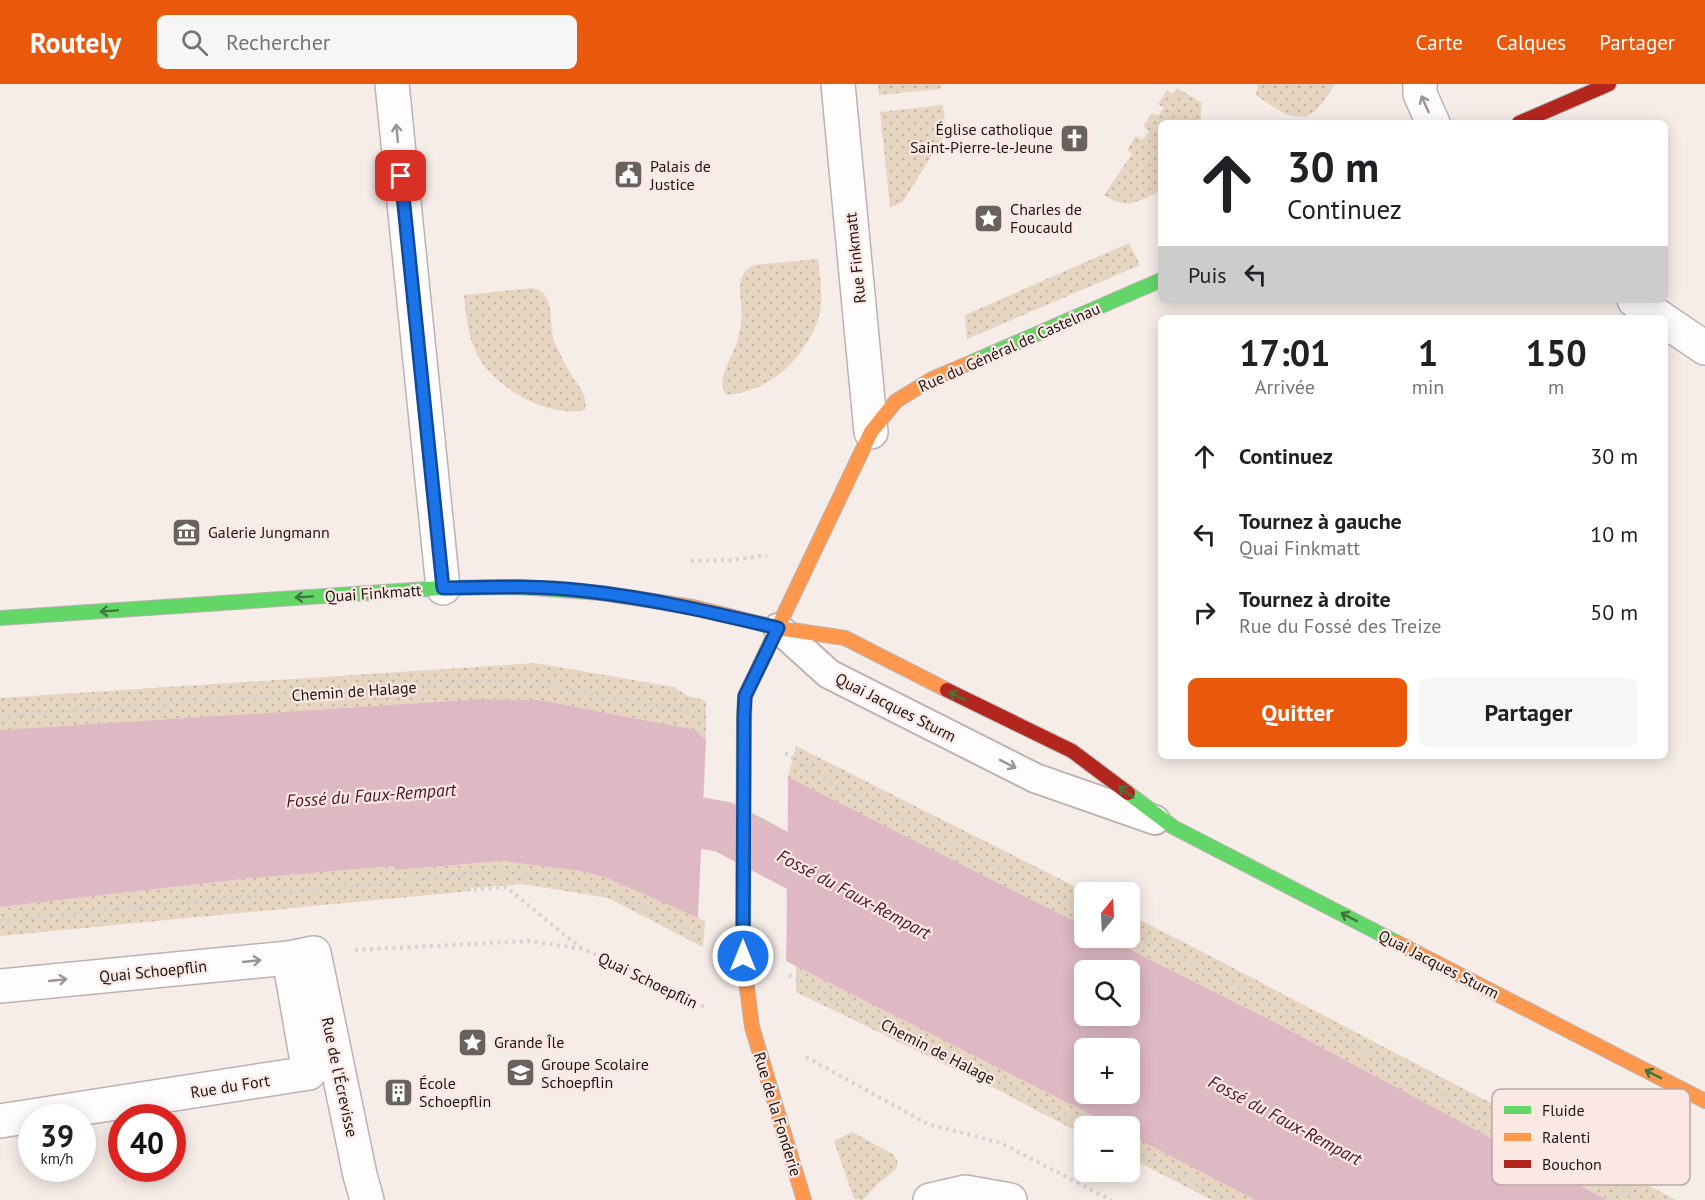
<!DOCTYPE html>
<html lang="fr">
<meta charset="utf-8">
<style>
:root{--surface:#fff;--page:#f6f6f6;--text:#202124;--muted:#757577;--accent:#ea580c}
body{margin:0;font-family:"PT Sans",sans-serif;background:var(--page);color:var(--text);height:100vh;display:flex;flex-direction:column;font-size:22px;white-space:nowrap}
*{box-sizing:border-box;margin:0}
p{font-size:20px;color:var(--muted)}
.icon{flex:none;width:33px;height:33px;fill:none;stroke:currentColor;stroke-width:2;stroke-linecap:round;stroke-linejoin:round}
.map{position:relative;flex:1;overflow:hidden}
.panel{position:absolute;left:1158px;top:231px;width:510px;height:444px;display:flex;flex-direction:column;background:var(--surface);border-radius:9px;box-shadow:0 3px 15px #0003}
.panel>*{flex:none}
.banner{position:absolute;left:1158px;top:36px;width:510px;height:183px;border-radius:9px;box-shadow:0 3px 15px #0003;background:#fff;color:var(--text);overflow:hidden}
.needle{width:39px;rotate:18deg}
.controls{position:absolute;left:1074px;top:798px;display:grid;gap:12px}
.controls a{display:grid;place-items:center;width:66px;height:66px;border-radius:9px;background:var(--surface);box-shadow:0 3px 15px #0003;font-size:30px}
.speed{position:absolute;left:18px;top:1020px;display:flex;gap:12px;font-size:30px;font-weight:700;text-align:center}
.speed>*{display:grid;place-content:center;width:78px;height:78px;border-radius:50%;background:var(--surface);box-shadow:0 3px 15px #0003;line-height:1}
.speed small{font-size:15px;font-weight:400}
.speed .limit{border:9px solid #d22;background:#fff;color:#111}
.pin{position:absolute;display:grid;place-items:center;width:51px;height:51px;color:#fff;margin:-26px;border-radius:12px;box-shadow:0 3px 9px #0006}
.me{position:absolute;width:66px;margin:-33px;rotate:0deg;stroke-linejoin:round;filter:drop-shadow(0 0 4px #0008)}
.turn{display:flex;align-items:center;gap:21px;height:126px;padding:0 30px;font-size:27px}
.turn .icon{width:78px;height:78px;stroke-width:2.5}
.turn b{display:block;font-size:42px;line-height:51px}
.then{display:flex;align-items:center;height:57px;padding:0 30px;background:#0003;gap:12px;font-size:22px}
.eta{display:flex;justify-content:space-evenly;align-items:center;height:102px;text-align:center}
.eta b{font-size:36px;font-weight:800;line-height:42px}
.cta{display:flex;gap:12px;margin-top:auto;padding:12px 30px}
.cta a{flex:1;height:69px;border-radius:9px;background:var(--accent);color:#fff;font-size:24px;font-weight:800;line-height:69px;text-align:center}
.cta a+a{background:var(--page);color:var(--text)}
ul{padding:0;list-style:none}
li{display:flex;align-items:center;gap:18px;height:78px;padding:0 30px}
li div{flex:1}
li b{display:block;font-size:22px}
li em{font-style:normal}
header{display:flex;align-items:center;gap:36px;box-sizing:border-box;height:84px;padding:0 30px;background:var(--accent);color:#fff}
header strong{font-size:28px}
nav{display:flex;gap:33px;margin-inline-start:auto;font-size:21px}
.search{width:420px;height:54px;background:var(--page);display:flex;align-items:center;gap:15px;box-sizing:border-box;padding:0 21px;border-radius:9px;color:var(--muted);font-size:22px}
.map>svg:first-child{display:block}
.grass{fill:url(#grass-dots)}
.water{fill:#deb8c2;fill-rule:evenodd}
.pier{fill:#f6ece8}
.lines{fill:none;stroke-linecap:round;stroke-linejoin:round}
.canal{stroke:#deb8c2;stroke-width:51}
.lane-casing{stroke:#bbb3b0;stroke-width:32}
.street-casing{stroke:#bbb3b0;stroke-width:36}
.fast-casing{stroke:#bbb3b0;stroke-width:16}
.slow-casing{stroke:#bbb3b0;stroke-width:16}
.jam-casing{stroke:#bbb3b0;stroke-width:16}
.path{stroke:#d7d3d2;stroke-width:4;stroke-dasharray:3 4.5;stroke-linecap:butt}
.lane{stroke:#fefcfc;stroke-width:28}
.street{stroke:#fefcfc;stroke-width:33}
.fast{stroke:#63d668;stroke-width:14}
.slow{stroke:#ff974d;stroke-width:14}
.jam{stroke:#b3261e;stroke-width:14}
.fast-bridge-casing{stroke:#bbb3b0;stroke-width:16;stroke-linecap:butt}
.fast-bridge{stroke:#63d668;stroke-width:14}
.oneway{stroke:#999594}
.oneway2{stroke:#40763e}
.route-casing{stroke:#114b97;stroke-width:15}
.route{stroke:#1a73e8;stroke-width:10}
.labels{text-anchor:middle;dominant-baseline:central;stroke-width:4.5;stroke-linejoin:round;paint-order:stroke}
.poi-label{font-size:16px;fill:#1d1715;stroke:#fce8e2;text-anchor:start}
.street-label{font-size:16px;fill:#1d1715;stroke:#fce8e2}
.water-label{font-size:18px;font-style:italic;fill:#4f122e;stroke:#fce8e2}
.key{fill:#fce8e2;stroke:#b9a9a4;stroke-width:1.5}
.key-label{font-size:16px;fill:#1d1715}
</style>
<header>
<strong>Routely</strong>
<div class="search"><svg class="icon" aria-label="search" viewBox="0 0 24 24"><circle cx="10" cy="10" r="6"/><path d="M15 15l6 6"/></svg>Rechercher</div>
<nav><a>Carte</a><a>Calques</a><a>Partager</a></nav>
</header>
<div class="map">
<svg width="1705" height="1116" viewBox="0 0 1705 1116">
<defs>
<pattern id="grass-dots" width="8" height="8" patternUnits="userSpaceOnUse" patternTransform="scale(1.5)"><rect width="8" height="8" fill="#e6d5c0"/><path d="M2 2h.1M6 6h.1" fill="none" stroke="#c5b6a4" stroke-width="1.8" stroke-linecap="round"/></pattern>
</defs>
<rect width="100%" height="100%" fill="#f6ece8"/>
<path class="grass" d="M 878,0 L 941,0 L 941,5 L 879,11 Z
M 1258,0 L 1335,0 C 1329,8 1323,20 1315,27 C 1297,43 1272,22 1256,11 Z
M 1177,4 L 1202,19 L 1200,38 L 1161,39 L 1161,107 C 1138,117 1127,127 1104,111 L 1132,70 L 1127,66 L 1136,52 L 1142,56 L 1149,47 L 1143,42 L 1152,29 L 1158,32 L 1164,24 L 1158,20 L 1167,6 L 1173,10 Z
M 943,21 L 946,49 L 902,119 L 890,123 L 880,28 Z
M 1129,159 L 1140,181 L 967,255 L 965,231 Z
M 818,175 C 820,195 824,216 818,236 C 806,269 778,300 743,308 C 737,310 731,311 725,310 C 717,293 732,274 737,258 C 739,252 740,246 741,240 C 745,219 730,192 754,181 Z
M 532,204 C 558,208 547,241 555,259 C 559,268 563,276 567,284 C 575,297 589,311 585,326 C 549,334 497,305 479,274 C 468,255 466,233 464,211 Z
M 535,579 L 674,603 L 688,612 L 704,616 L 706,619 L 706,656 L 696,646 L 540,616 L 481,615 L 0,646 L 0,614 Z
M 796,662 L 1086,808 L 1084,842 L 788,693 Z
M 502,777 L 580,787 L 607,794 L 705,837 L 703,863 L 608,814 L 522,800 L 471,804 L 471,807 L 0,852 L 0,823 L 242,795 L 395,782 L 395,786 Z
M 1130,831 L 1197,865 L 1676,1116 L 1607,1116 L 1278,940 L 1107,854 L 1130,854 Z
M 796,882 L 1114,1042 L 1084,1042 L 1084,1051 L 998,1006 L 796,908 Z
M 852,1048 L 893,1070 L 898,1078 L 897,1083 L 894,1087 L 879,1099 L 863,1116 L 854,1115 L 834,1057 Z
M 1130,1051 L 1255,1116 L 1212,1116 L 1130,1074 Z"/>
<path class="water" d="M 481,615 L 540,616 L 696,646 L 706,656 L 705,740 L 698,834 L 607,794 L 580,787 L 502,777 L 395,786 L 394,782 L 242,795 L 0,823 L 0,646 Z
M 788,693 L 1084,842 L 1084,854 L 1107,854 L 1278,940 L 1607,1116 L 1255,1116 L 1130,1051 L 1130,1042 L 1114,1042 L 786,877 ZM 1084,886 L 1130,886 L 1130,932 L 1084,932 ZM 1084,964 L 1130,964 L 1130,1010 L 1084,1010 Z"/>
<path class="pier" d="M 706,656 L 709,658 L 708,740 L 701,835 L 698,834 Z
M 785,692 L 788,693 L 786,877 L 783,876 Z"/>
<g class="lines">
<path class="canal" d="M 636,727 L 724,743 L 848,808"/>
<defs>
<path id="lane" d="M 778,544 L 829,590 L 1035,694 L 1155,736"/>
<path id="street" d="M 392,0 L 443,504
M 838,0 L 871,348
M 1420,0 L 1420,10 L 1433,39
M 1634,216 L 1661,234
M 1665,237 L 1705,264
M 0,902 L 289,874 L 314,869 L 360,1091 L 367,1116
M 0,1037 L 309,989 L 289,874
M 930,1116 L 965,1108 L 1010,1116"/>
<path id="fast" d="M 972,278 L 1161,196
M 0,534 L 443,504 L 518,503 L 601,509
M 1128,709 L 1173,743 L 1396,858"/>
<path id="slow" d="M 601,509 L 693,523 L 778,544 L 845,554 L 947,606
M 744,632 L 745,612 L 871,348 L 896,317 L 932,295 L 972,278
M 1396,858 L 1705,1017
M 743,872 L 752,943 L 804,1116"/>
<path id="jam" d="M 1519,39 L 1609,0
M 947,606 L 1072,667 L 1128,709"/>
</defs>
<use href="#lane" class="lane-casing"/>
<use href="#street" class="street-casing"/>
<use href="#fast" class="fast-casing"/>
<use href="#slow" class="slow-casing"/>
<use href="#jam" class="jam-casing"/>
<path class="path" d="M 691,477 L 734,476 L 767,471
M 0,632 L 483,597 L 543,601 L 702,630
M 785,669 L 841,704 L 1084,826
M 461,790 L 469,806 L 506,803 L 582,865
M 0,837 L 492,788 L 521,789 L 610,808 L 701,849
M 1130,848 L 1286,926 L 1639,1116
M 355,866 L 529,857 L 582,865 L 614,877 L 708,925
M 789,891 L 1087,1042
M 806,973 L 928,1040 L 1001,1059 L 1111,1116
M 1130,1064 L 1231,1116"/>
<use href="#lane" class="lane"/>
<use href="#street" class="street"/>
<use href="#fast" class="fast"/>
<use href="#slow" class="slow"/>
<use href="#jam" class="jam"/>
<defs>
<path id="fast-bridge" d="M 743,872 L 744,632"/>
</defs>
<use href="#fast-bridge" class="fast-bridge-casing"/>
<use href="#fast-bridge" class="fast-bridge"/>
</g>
<defs><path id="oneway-shaft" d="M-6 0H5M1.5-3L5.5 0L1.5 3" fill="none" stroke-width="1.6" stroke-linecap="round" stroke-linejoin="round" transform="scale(1.5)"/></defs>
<g class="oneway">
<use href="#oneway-shaft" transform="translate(1425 20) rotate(-114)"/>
<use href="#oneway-shaft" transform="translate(397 49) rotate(-96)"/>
<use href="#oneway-shaft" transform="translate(1008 680) rotate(27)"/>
<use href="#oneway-shaft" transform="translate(252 877) rotate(-6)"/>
<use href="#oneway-shaft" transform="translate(58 896) rotate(-6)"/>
</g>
<g class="oneway2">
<use href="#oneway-shaft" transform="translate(304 513) rotate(176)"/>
<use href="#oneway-shaft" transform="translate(109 527) rotate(176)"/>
<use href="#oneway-shaft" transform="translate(957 612) rotate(-154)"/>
<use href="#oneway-shaft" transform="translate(1126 708) rotate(-143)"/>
<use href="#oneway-shaft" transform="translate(1349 833) rotate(-153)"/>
<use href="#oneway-shaft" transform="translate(1653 990) rotate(-153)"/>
</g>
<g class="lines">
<defs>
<path id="route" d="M 401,92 L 443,504 C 490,503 538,501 585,507 C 650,514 714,529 778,544 L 745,612 L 744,632 L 743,872"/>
</defs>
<use href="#route" class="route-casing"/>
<use href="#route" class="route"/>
</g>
<defs>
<symbol id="church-square" viewBox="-11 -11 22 22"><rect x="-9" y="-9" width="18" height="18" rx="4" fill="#69625f" stroke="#fce8e2"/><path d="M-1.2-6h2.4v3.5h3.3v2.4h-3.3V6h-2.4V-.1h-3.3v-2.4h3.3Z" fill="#fff"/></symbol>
<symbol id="civic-square" viewBox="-11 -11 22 22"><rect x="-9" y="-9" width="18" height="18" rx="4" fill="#69625f" stroke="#fce8e2"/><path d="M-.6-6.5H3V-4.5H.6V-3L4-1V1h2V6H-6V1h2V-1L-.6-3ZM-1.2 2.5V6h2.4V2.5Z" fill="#fff"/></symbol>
<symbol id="sight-square" viewBox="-11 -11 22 22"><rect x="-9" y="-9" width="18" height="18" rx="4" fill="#69625f" stroke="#fce8e2"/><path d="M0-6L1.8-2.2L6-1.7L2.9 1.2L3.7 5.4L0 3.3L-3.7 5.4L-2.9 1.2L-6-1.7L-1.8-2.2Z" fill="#fff"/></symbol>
<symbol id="museum-square" viewBox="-11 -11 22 22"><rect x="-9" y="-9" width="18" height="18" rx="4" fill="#69625f" stroke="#fce8e2"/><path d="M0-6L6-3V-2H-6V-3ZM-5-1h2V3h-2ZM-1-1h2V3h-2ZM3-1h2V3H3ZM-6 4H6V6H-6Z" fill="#fff"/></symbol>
<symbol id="school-square" viewBox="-11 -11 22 22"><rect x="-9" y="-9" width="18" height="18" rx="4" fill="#69625f" stroke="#fce8e2"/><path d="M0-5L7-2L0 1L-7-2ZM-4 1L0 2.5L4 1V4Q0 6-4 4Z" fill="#fff"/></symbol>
<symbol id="building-square" viewBox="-11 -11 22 22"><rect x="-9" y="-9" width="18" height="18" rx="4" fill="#69625f" stroke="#fce8e2"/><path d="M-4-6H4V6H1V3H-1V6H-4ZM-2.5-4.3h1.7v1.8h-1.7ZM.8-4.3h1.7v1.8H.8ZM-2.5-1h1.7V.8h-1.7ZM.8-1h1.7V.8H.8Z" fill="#fff"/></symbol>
</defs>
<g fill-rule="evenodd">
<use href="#church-square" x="1058" y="38" width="33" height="33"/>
<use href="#civic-square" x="612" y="74" width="33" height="33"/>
<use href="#sight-square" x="972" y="118" width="33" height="33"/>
<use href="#museum-square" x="170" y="432" width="33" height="33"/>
<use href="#sight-square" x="456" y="942" width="33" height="33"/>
<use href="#school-square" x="504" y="972" width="33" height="33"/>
<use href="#building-square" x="382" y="992" width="33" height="33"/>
</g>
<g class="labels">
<g class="poi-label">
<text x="1053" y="45" text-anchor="end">Église catholique<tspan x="1053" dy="18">Saint-Pierre-le-Jeune</tspan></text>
<text x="650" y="82">Palais de<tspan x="650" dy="18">Justice</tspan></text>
<text x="1010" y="125">Charles de<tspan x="1010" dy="18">Foucauld</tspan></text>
<text x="208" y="448">Galerie Jungmann</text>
<text x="494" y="958">Grande Île</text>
<text x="541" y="980">Groupe Scolaire<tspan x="541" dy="18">Schoepflin</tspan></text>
<text x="419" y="999">École<tspan x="419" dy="18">Schoepflin</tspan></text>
</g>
<g class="street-label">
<text transform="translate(855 174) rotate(-96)">Rue Finkmatt</text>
<text transform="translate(1009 263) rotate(-24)">Rue du Général de Castelnau</text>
<text transform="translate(373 509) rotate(-4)">Quai Finkmatt</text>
<text transform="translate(354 607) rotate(-4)">Chemin de Halage</text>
<text transform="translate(896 623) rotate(27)">Quai Jacques Sturm</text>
<text transform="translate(1439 880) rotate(27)">Quai Jacques Sturm</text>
<text transform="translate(153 887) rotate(-6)">Quai Schoepflin</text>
<text transform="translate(648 896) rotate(26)">Quai Schoepflin</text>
<text transform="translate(938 967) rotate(27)">Chemin de Halage</text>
<text transform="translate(340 993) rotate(78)">Rue de l'Écrevisse</text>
<text transform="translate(230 1002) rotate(-9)">Rue du Fort</text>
<text transform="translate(778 1030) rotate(73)">Rue de la Fonderie</text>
</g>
<g class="water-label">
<text transform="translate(371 711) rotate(-4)">Fossé du Faux-Rempart</text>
<text transform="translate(854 810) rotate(28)">Fossé du Faux-Rempart</text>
<text transform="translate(1285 1036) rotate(28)">Fossé du Faux-Rempart</text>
</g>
</g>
<rect x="1492" y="1005" width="198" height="96" rx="9" class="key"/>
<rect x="1504" y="1022" width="27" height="8" fill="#63d668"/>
<rect x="1504" y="1049" width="27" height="8" fill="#ff974d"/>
<rect x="1504" y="1076" width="27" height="8" fill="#b3261e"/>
<g class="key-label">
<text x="1542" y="1032">Fluide</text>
<text x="1542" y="1059">Ralenti</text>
<text x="1542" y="1086">Bouchon</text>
</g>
</svg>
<div class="controls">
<a><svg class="needle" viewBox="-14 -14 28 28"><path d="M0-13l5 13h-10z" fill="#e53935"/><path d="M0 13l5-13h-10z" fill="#757577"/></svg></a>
<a><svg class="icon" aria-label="search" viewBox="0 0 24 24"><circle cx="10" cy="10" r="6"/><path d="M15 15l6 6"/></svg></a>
<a>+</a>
<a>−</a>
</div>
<div class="speed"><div>39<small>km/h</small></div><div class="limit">40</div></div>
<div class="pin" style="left:401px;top:92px;background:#d93025"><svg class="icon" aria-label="arrive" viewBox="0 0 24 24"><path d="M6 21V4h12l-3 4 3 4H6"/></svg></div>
<svg class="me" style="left:743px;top:872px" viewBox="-20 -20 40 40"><circle r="17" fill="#1a73e8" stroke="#fff" stroke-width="3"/><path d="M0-11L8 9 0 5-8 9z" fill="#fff"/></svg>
<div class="banner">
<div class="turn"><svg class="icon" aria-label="ahead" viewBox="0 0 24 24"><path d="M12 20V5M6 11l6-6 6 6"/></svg><div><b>30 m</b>Continuez</div></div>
<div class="then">Puis<svg class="icon" aria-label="left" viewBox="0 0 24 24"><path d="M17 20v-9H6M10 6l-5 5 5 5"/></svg></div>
</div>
<section class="panel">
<div class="eta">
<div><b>17:01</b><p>Arrivée</p></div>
<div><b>1</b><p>min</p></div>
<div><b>150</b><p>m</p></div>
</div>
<ul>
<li><svg class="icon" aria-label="ahead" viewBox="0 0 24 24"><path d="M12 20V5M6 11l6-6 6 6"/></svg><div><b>Continuez</b></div><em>30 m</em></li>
<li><svg class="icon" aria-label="left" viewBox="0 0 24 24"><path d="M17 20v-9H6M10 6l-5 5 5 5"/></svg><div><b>Tournez à gauche</b><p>Quai Finkmatt</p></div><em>10 m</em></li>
<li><svg class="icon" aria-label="right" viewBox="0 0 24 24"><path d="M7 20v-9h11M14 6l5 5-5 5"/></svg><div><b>Tournez à droite</b><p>Rue du Fossé des Treize</p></div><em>50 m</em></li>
</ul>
<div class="cta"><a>Quitter</a><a>Partager</a></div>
</section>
</div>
